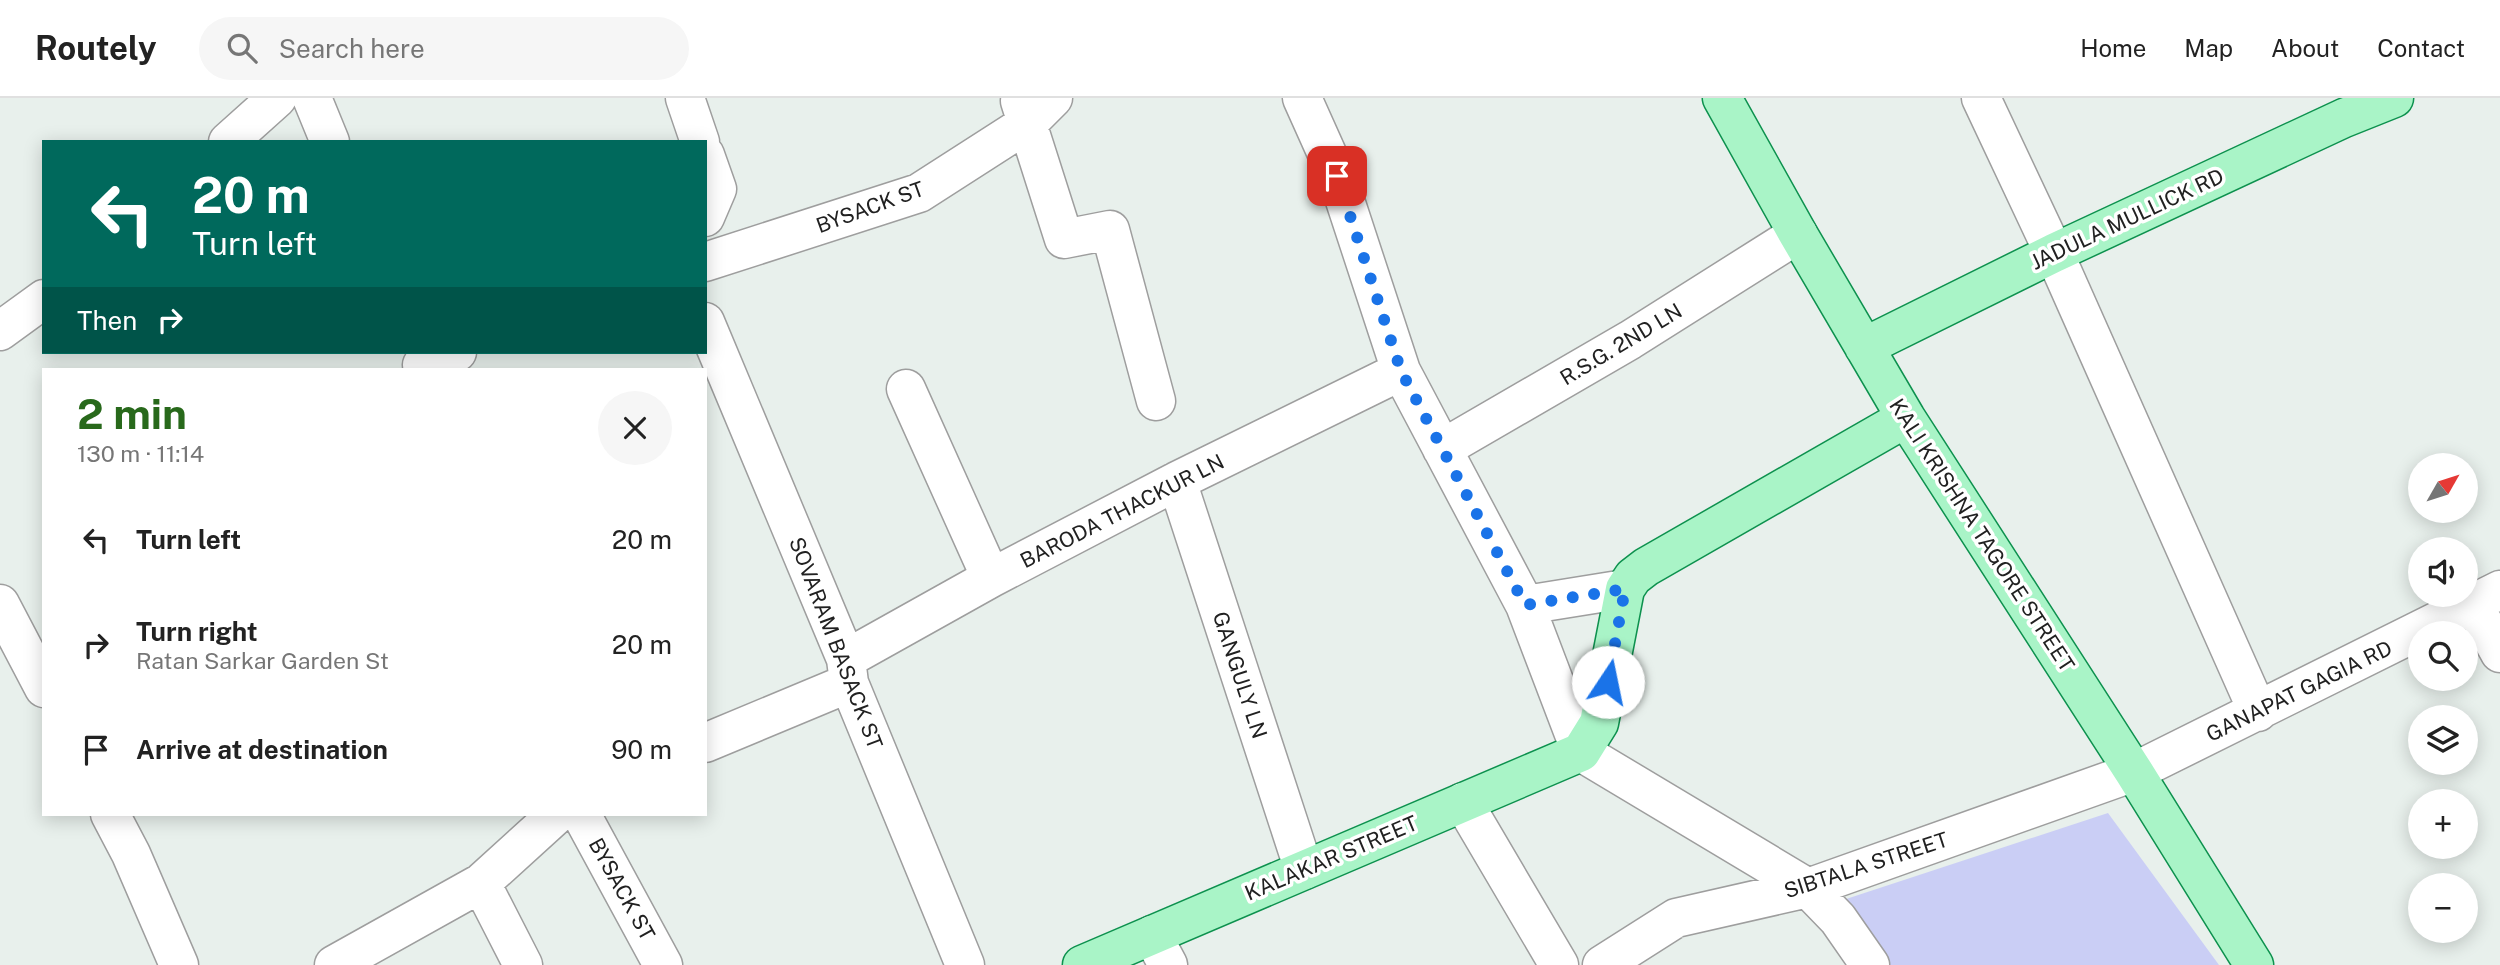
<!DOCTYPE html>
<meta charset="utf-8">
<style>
:root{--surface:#fff;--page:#f6f6f6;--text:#222;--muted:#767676;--line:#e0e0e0;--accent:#28691b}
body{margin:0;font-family:"Public Sans",sans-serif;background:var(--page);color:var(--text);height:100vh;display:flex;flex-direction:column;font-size:26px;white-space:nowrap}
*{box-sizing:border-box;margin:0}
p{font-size:23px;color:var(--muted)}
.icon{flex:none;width:38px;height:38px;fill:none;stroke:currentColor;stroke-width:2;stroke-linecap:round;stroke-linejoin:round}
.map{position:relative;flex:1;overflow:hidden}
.drawer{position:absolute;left:42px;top:270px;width:665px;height:448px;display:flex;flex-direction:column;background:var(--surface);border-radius:0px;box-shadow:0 4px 18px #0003}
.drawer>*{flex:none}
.guide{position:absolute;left:42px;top:42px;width:665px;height:214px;border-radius:0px;box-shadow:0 4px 18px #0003;background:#00695c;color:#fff;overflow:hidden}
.needle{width:46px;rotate:51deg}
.buttons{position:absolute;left:2408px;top:355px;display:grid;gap:14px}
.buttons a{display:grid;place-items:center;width:70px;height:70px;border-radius:50%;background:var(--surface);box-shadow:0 4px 18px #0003;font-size:35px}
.pin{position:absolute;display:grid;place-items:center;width:60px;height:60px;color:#fff;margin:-30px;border-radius:14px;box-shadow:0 4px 10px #0006}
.me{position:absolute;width:77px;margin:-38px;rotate:11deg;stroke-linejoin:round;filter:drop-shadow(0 0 5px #0008)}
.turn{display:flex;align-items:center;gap:24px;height:147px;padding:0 35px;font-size:32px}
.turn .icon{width:91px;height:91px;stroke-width:2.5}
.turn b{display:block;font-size:49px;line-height:60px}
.then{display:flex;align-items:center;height:66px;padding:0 35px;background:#0003;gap:14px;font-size:26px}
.round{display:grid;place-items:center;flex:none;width:74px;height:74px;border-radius:37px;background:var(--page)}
.headline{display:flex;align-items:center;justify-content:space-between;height:119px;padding:0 35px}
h1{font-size:42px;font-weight:700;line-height:52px;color:var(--accent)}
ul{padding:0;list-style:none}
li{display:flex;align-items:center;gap:21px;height:105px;padding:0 35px}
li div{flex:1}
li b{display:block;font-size:26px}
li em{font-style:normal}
header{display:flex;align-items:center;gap:42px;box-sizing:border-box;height:98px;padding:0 35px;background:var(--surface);border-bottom:2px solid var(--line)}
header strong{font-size:33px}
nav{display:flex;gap:38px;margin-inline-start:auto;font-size:24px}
.search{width:490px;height:63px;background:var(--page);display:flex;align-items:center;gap:18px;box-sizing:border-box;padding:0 24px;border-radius:38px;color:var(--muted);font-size:26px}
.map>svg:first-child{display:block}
.park{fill:#cacef5}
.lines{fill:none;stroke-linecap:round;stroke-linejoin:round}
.minor-casing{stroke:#9e9e9e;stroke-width:41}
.major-casing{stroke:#0d914e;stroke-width:41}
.minor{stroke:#fff;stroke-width:38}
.major{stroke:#a9f4c7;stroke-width:38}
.route{stroke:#1a73e8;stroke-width:12;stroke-dasharray:0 21.6}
.labels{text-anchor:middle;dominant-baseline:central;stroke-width:7;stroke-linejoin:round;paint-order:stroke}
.street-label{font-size:21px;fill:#212121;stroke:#fff}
</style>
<header>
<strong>Routely</strong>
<div class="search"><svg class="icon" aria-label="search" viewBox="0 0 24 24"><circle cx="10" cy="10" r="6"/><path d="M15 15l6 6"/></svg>Search here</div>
<nav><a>Home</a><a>Map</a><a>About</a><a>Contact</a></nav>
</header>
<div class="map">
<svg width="2500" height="867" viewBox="0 0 2500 867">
<rect width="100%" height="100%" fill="#e8f0ec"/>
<path class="park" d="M 2108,715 L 2219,867 L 1861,867 L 1837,804 Z"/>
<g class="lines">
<defs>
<path id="minor" d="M 312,0 L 330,44
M 685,0 L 700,44
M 1302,0 L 1337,78 L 1401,273 L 1525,507 L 1581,654 L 1808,790 L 1838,821 L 1870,867
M 1981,0 L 2054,155 L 2258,614
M 1020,3 L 1064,141 L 1110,132 L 1156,303
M 228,44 L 277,0
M 705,57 L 717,91 L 705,119
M 705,164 L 919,95 L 1028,25 L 1053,0
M 705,224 L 846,561 L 849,585 L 965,867
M 0,233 L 44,201
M 422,267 L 457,254
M 906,291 L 991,480
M 1442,351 L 1630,242 L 1798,136
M 1177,383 L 1304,772
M 0,506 L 44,590
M 2473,506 L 2500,555
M 1525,507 L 1625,491
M 846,561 L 991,480 L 1177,383 L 1401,273
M 705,645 L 849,585
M 1463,704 L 1559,867
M 110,716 L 131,756 L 179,867
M 581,716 L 663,867
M 481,785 L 523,867
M 1152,837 L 1168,867
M 334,867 L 481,785 L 557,716
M 1602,867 L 1676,820 L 1808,790 L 2134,674 L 2500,492"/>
<path id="major" d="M 1722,0 L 1798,136 L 1906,320 L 2134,674 L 2254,867
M 1864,249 L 2054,155 L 2344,20 L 2394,0
M 1082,867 L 1581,654 L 1599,625 L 1625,491 L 1633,479 L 1646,469 L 1906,320"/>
</defs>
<use href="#minor" class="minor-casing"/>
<use href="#major" class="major-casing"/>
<use href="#minor" class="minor"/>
<use href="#major" class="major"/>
</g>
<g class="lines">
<path class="route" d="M 1337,78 L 1401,273 L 1525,507 L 1625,491 L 1608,584"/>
</g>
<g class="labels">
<g class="street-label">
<text transform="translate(870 109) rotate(-20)">BYSACK ST</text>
<text transform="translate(2127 121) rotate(-25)">JADULA MULLICK RD</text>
<text transform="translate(1621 246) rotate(-31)">R.S.G. 2ND LN</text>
<text transform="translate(1122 413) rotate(-27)">BARODA THACKUR LN</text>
<text transform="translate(1982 437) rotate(57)">KALI KRISHNA TAGORE STREET</text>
<text transform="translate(836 545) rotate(69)">SOVARAM BASACK ST</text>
<text transform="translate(1240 577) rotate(72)">GANGULY LN</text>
<text transform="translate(2299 593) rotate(-26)">GANAPAT GAGIA RD</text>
<text transform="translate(1331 760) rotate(-23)">KALAKAR STREET</text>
<text transform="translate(1866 767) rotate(-18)">SIBTALA STREET</text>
<text transform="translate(622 791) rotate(61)">BYSACK ST</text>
</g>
</g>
</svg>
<div class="buttons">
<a><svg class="needle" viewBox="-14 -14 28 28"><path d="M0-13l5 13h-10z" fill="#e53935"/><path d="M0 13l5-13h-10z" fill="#767676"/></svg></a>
<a><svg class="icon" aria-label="sound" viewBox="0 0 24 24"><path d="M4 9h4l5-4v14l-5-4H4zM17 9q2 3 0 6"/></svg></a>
<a><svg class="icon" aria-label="search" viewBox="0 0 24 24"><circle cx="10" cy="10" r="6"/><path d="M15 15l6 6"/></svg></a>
<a><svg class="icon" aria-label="layers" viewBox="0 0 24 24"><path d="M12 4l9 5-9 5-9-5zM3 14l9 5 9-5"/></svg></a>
<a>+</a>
<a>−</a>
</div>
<div class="pin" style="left:1337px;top:78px;background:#d93025"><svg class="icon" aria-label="arrive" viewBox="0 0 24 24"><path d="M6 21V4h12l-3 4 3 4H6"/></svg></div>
<svg class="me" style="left:1608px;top:584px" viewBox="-20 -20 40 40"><circle r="19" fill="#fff"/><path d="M0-13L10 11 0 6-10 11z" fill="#1a73e8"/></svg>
<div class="guide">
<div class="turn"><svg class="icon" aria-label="left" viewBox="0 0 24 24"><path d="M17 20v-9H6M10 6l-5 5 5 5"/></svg><div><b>20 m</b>Turn left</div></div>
<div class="then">Then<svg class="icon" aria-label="right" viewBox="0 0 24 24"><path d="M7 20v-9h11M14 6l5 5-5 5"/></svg></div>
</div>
<section class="drawer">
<div class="headline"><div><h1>2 min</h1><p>130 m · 11:14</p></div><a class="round"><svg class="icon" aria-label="close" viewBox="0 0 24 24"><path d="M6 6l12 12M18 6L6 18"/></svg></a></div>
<ul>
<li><svg class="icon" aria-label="left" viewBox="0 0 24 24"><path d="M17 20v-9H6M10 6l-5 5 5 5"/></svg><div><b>Turn left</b></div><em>20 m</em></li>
<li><svg class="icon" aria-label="right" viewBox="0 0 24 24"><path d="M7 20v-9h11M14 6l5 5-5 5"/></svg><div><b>Turn right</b><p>Ratan Sarkar Garden St</p></div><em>20 m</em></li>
<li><svg class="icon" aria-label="arrive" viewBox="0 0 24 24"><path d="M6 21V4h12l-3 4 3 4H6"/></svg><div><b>Arrive at destination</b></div><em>90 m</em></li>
</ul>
</section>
</div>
